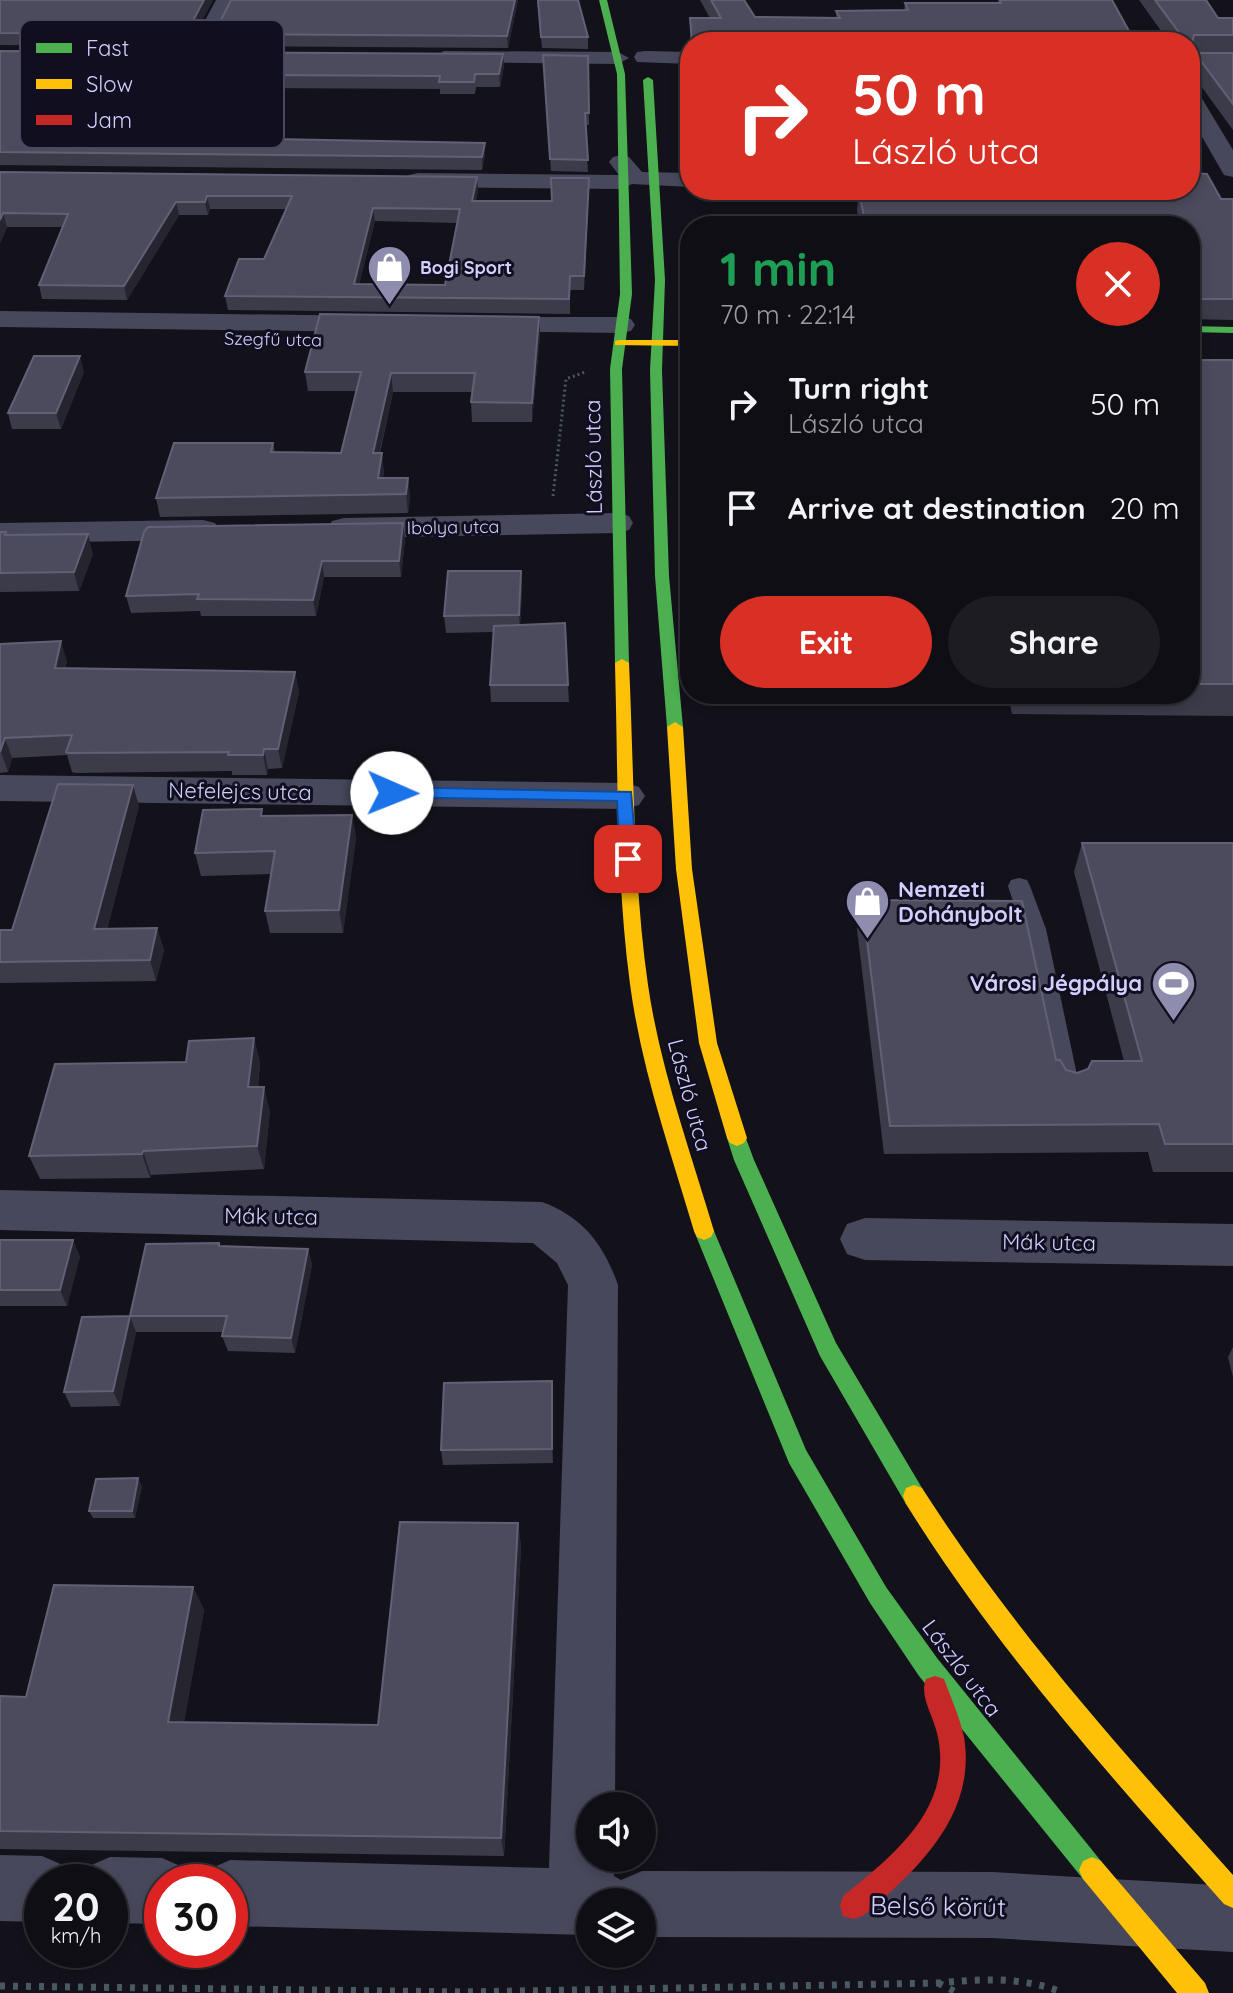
<!DOCTYPE html>
<meta charset="utf-8">
<style>
:root{--surface:#0e0e14;--page:#1c1c22;--text:#f1f3f6;--muted:#9b9ca0;--line:#2e2e34;--accent:#d93025}
body{margin:0;font-family:Quicksand,sans-serif;background:var(--page);color:var(--text);height:100vh;display:flex;flex-direction:column;font-size:30px;white-space:nowrap}
*{box-sizing:border-box;margin:0}
p{font-size:26px;color:var(--muted)}
.icon{flex:none;width:44px;height:44px;fill:none;stroke:currentColor;stroke-width:2;stroke-linecap:round;stroke-linejoin:round}
.map{position:relative;flex:1;overflow:hidden}
.sheet{position:absolute;left:680px;top:216px;width:520px;height:488px;display:flex;flex-direction:column;background:var(--surface);border-radius:32px;box-shadow:0 4px 12px #0003,0 0 0 2px var(--line)}
.sheet>*{flex:none}
.guide{position:absolute;left:680px;top:32px;width:520px;height:168px;border-radius:32px;box-shadow:0 4px 12px #0003,0 0 0 2px var(--line);background:#d93025;color:#fff;overflow:hidden}
.buttons{position:absolute;left:576px;top:1792px;display:grid;gap:16px}
.buttons a{display:grid;place-items:center;width:80px;height:80px;border-radius:50%;background:var(--surface);box-shadow:0 4px 12px #0003,0 0 0 2px var(--line);font-size:40px}
.speed{position:absolute;left:24px;top:1864px;display:flex;gap:16px;font-size:40px;font-weight:700;text-align:center}
.speed>*{display:grid;place-content:center;width:104px;height:104px;border-radius:50%;background:var(--surface);box-shadow:0 4px 12px #0003,0 0 0 2px var(--line);line-height:1}
.speed small{font-size:20px;font-weight:400}
.speed .limit{border:12px solid #d22;background:#fff;color:#111}
.pin{position:absolute;display:grid;place-items:center;width:68px;height:68px;color:#fff;margin:-34px;border-radius:16px;box-shadow:0 4px 12px #0006}
.me{position:absolute;width:88px;margin:-44px;rotate:91deg;stroke-linejoin:round;filter:drop-shadow(0 0 6px #0008)}
.turn{display:flex;align-items:center;gap:28px;height:168px;padding:0 40px;font-size:36px}
.turn .icon{width:104px;height:104px;stroke-width:2.5}
.turn b{display:block;font-size:56px;line-height:68px}
.round{display:grid;place-items:center;flex:none;width:84px;height:84px;border-radius:42px;background:var(--page)}
.headline{display:flex;align-items:center;justify-content:space-between;height:136px;padding:0 40px}
h1{font-size:48px;font-weight:800;line-height:60px;color:#1e9e55}
.button{display:flex;gap:16px;margin-top:auto;padding:16px 40px}
.button a{flex:1;height:92px;border-radius:48px;background:var(--accent);color:#fff;font-size:32px;font-weight:800;line-height:92px;text-align:center}
.button a+a{background:var(--page);color:var(--text)}
ul{padding:0;list-style:none}
li{display:flex;align-items:center;gap:24px;height:104px;padding:0 40px}
li div{flex:1}
li b{display:block;font-size:30px}
li em{font-style:normal}
.map>svg:first-child{display:block}
.lines{fill:none;stroke-linecap:round;stroke-linejoin:round}
.path-far1{stroke:#495862;stroke-width:3;stroke-dasharray:2 3;stroke-linecap:butt}
.path{stroke:#495862;stroke-width:7;stroke-dasharray:5 8;stroke-linecap:butt}
.lane{fill:#48485c;fill-rule:evenodd}
.street{fill:#48485c;fill-rule:evenodd}
.fast{fill:#4caf50;fill-rule:evenodd}
.slow{fill:#ffc107;fill-rule:evenodd}
.jam{fill:#c62828;fill-rule:evenodd}
.wall{fill:#3c3b4a;fill-rule:evenodd}
.shaded-wall{fill:#25242f}
.building{fill:#4c4b5d;stroke:#616076;stroke-width:2;fill-rule:evenodd}
.route{fill:#1a73e8;stroke:#114b97;stroke-width:2}
.labels{text-anchor:middle;dominant-baseline:central;stroke-width:6;stroke-linejoin:round;paint-order:stroke}
.far-poi-label{font-size:18px;font-weight:bold;fill:#d1cffc;stroke:#100e1f;text-anchor:start}
.far-street-label{font-size:18px;fill:#d1cffc;stroke:#100e1f}
.street-label{font-size:22px;fill:#d1cffc;stroke:#100e1f}
.poi-label{font-size:22px;font-weight:bold;fill:#d1cffc;stroke:#100e1f;text-anchor:start}
.near-street-label{font-size:26px;fill:#d1cffc;stroke:#100e1f}
.key{fill:#100e1f;stroke:#4a4861;stroke-width:2}
.key-label{font-size:22px;fill:#d1cffc}
</style>
<div class="map">
<svg width="1233" height="1993" viewBox="0 0 1233 1993">
<rect width="100%" height="100%" fill="#13121b"/>
<g class="lines">
<path class="path-far1" d="M 553,496 L 566,379 L 585,372"/>
<path class="path" d="M 938,1983 L 958,1993
M 0,1986 L 466,1992 L 937,1983 C 981,1979 1022,1976 1064,1993"/>
<path class="lane" d="M 1019,878 L 1027,880 L 1030,886 L 1046,929 L 1080,1089 L 1076,1096 L 1067,1099 L 1058,1096 L 1054,1089 L 1022,929 L 1008,886 L 1011,880 Z"/>
<path class="street" d="M 216,0 L 236,0 L 205,61 L 189,61 L 186,56 Z
M 444,51 L 618,52 L 629,58 L 618,64 L 436,62 L 433,57 Z
M 645,51 L 690,52 L 690,64 L 637,62 L 634,57 L 637,52 Z
M 1190,90 L 1198,92 L 1233,150 L 1233,177 L 1224,175 L 1190,116 Z
M 621,155 L 629,157 L 642,172 L 690,173 L 690,187 L 632,184 L 621,189 L 418,187 L 409,185 L 406,180 L 409,175 L 418,173 L 619,175 L 609,162 L 613,157 Z
M 0,311 L 379,316 L 389,318 L 393,324 L 389,330 L 379,332 L 0,327 Z
M 480,317 L 621,317 L 631,319 L 635,325 L 631,331 L 621,333 L 470,331 L 466,325 L 470,319 Z
M 617,513 L 629,516 L 633,523 L 629,530 L 617,533 L 344,538 L 332,535 L 328,528 L 332,521 L 344,518 Z
M 203,520 L 215,523 L 219,530 L 215,537 L 203,540 L 0,543 L 0,523 Z
M 0,775 L 625,783 L 639,787 L 645,796 L 639,805 L 625,809 L 0,801 Z
M 0,1190 L 542,1202 C 583,1217 604,1245 618,1285 L 615,1806 L 590,1806 L 590,1858 L 614,1858 L 614,1876 L 621,1880 L 642,1871 L 992,1872 L 1233,1886 L 1233,1952 L 992,1938 L 642,1937 L 642,1902 L 590,1902 L 590,1935 L 230,1926 L 230,1882 L 202,1882 L 207,1870 L 230,1860 L 549,1868 L 568,1285 L 557,1263 L 533,1243 L 0,1230 Z
M 865,1218 L 1233,1224 L 1233,1266 L 865,1260 L 847,1254 L 840,1239 L 847,1224 Z
M 0,1855 L 42,1856 L 65,1866 L 72,1882 L 42,1882 L 42,1922 L 0,1921 Z
M 110,1857 L 162,1858 L 185,1868 L 191,1882 L 162,1882 L 162,1924 L 110,1923 L 110,1882 L 81,1882 L 87,1867 Z"/>
<path class="fast" d="M 599,0 L 607,0 L 625,74 L 632,294 L 622,369 L 629,663 L 622,667 L 615,663 L 610,369 L 620,294 L 617,74 Z
M 648,77 L 653,80 L 665,280 L 662,370 L 669,576 L 683,727 L 675,732 L 667,727 L 655,576 L 650,370 L 655,280 L 643,80 Z
M 1190,326 L 1233,327 L 1233,333 L 1190,332 Z
M 737,1130 L 744,1133 L 754,1160 L 836,1343 L 922,1488 L 925,1496 L 922,1504 L 914,1507 L 906,1504 L 820,1356 L 734,1160 L 727,1138 L 730,1133 Z
M 704,1222 L 711,1225 L 714,1231 L 806,1450 L 886,1587 L 937,1658 L 1101,1861 L 1105,1870 L 1101,1879 L 1092,1883 L 1083,1879 L 919,1676 L 870,1603 L 789,1463 L 694,1231 L 697,1225 Z"/>
<path class="slow" d="M 619,340 L 690,340 L 690,346 L 615,345 L 615,341 Z
M 622,659 L 629,663 C 634,770 633,879 648,985 C 660,1068 690,1150 714,1231 L 711,1237 L 704,1240 L 697,1237 L 694,1231 C 670,1150 641,1068 630,984 C 616,878 618,770 615,663 Z
M 675,722 L 683,727 L 692,869 L 717,1043 L 747,1138 L 744,1143 L 737,1146 L 730,1143 L 727,1138 L 699,1043 L 676,869 L 667,727 Z
M 914,1485 L 922,1488 C 1012,1629 1122,1751 1233,1875 L 1233,1908 L 1224,1904 C 1110,1776 997,1650 906,1504 L 903,1496 L 906,1488 Z
M 1092,1857 L 1101,1861 L 1205,1983 L 1209,1993 L 1177,1993 L 1083,1879 L 1079,1870 L 1083,1861 Z"/>
<path class="jam" d="M 935,1676 L 944,1679 C 951,1698 960,1718 964,1737 C 977,1816 916,1871 863,1916 L 853,1919 L 843,1916 L 840,1906 L 843,1896 C 894,1855 955,1807 937,1733 C 933,1715 919,1696 926,1679 Z"/>
</g>
<path class="wall" d="M 0,0 L 213,0 L 188,46 L 0,45 Z
M 231,0 L 518,0 L 508,48 L 216,46 L 214,34 Z
M 537,0 L 578,0 L 588,37 L 588,49 L 542,48 Z
M 700,0 L 744,0 L 755,17 L 836,18 L 836,11 L 904,10 L 905,3 L 998,3 L 998,0 L 1112,0 L 1135,42 L 690,42 L 690,18 L 710,18 Z
M 1139,0 L 1206,0 L 1218,18 L 1233,18 L 1233,53 L 1190,54 L 1190,42 L 1169,42 Z
M 0,51 L 503,54 L 504,66 L 500,87 L 476,87 L 475,94 L 440,94 L 440,89 L 237,88 L 216,134 L 274,135 L 275,139 L 485,143 L 485,156 L 482,170 L 0,165 Z
M 1195,53 L 1233,53 L 1233,130 L 1190,71 Z
M 543,55 L 588,56 L 589,125 L 585,125 L 588,172 L 551,171 Z
M 1190,143 L 1196,154 L 1192,173 L 1221,199 L 1233,199 L 1233,320 L 1190,319 L 1190,226 L 860,226 L 857,211 L 859,190 L 1190,190 Z
M 0,172 L 478,190 L 476,201 L 552,201 L 589,192 L 584,290 L 570,290 L 570,314 L 228,310 L 225,296 L 264,259 L 286,209 L 210,209 L 208,215 L 179,215 L 127,300 L 42,299 L 39,285 L 63,227 L 7,227 L 0,243 ZM 375,221 L 458,223 L 445,285 L 359,284 Z
M 539,317 L 540,335 L 532,422 L 472,422 L 471,402 L 473,392 L 393,392 L 380,453 L 384,472 L 383,478 L 408,478 L 410,497 L 408,513 L 160,517 L 156,498 L 273,443 L 275,452 L 341,453 L 356,391 L 308,391 L 305,372 Z
M 1190,360 L 1233,360 L 1233,716 L 1012,714 L 1008,694 L 1190,694 Z
M 84,372 L 61,429 L 12,429 L 8,413 Z
M 403,523 L 405,539 L 401,577 L 324,577 L 316,616 L 201,616 L 200,611 L 131,613 L 126,596 Z
M 0,532 L 6,532 L 7,535 L 93,554 L 79,591 L 0,592 Z
M 521,571 L 522,588 L 520,625 L 568,685 L 569,702 L 491,702 L 490,685 L 494,632 L 446,633 L 444,616 Z
M 0,644 L 67,661 L 65,668 L 295,672 L 299,692 L 282,768 L 268,769 L 267,775 L 232,775 L 232,771 L 75,773 L 72,772 L 67,755 L 12,758 L 8,772 L 0,773 Z
M 139,806 L 107,929 L 157,928 L 164,950 L 156,981 L 0,983 L 0,930 L 12,930 Z
M 352,815 L 356,838 L 343,933 L 270,933 L 265,911 L 271,874 L 201,876 L 195,853 L 264,816 Z
M 1082,843 L 1233,843 L 1233,1172 L 1153,1172 L 1148,1152 L 884,1154 L 857,929 L 862,900 L 1056,1060 L 1066,1070 L 1077,1073 L 1124,1061 L 1074,872 Z
M 254,1038 L 260,1063 L 258,1087 L 270,1111 L 264,1169 L 151,1175 L 150,1178 L 40,1179 L 29,1156 L 186,1062 Z
M 0,1240 L 80,1256 L 67,1306 L 0,1306 Z
M 219,1243 L 220,1246 L 308,1249 L 312,1265 L 295,1353 L 228,1351 L 222,1336 L 223,1332 L 136,1332 L 120,1406 L 71,1407 L 64,1392 L 130,1316 Z
M 1233,1347 L 1233,1377 L 1228,1357 Z
M 553,1396 L 553,1463 L 443,1465 L 441,1450 Z
M 142,1486 L 135,1518 L 93,1518 L 89,1511 Z
M 518,1523 L 521,1547 L 504,1856 L 0,1849 L 0,1696 L 26,1697 L 193,1587 L 204,1610 L 184,1722 L 378,1725 Z"/>
<path class="shaded-wall" d="M 204,0 L 213,0 L 188,46 L 186,34 Z
M 515,0 L 518,0 L 508,48 L 507,36 Z
M 503,54 L 504,66 L 500,87 L 499,74 Z
M 235,75 L 237,88 L 210,147 L 207,134 Z
M 485,143 L 485,156 L 482,170 L 482,157 Z
M 1196,154 L 1191,173 L 1192,157 Z
M 477,177 L 478,190 L 473,215 L 472,201 Z
M 589,178 L 589,192 L 584,290 L 584,276 Z
M 207,196 L 210,209 L 208,215 L 205,202 Z
M 176,202 L 179,215 L 127,300 L 124,286 Z
M 373,208 L 375,221 L 356,298 L 354,284 Z
M 3,213 L 7,227 L 0,243 L 0,220 Z
M 539,317 L 540,335 L 532,422 L 532,403 Z
M 80,356 L 84,372 L 61,429 L 56,413 Z
M 391,373 L 393,392 L 375,472 L 373,453 Z
M 382,453 L 384,472 L 381,494 L 378,478 Z
M 408,478 L 410,497 L 408,513 L 406,494 Z
M 403,523 L 405,539 L 401,577 L 399,561 Z
M 88,534 L 93,554 L 79,591 L 74,572 Z
M 322,561 L 324,577 L 316,616 L 313,600 Z
M 521,571 L 522,588 L 520,632 L 519,615 Z
M 61,641 L 67,661 L 61,688 L 55,668 Z
M 295,672 L 299,692 L 282,768 L 278,749 Z
M 5,738 L 12,758 L 8,772 L 1,752 Z
M 264,749 L 268,769 L 267,775 L 263,755 Z
M 133,785 L 139,806 L 101,950 L 94,929 Z
M 352,815 L 356,838 L 343,933 L 339,910 Z
M 157,928 L 164,950 L 156,981 L 150,960 Z
M 254,1038 L 260,1063 L 255,1111 L 248,1087 Z
M 264,1087 L 270,1111 L 264,1169 L 257,1146 Z
M 143,1151 L 151,1175 L 150,1178 L 142,1154 Z
M 73,1240 L 80,1256 L 67,1306 L 60,1290 Z
M 308,1249 L 312,1265 L 295,1353 L 291,1338 Z
M 130,1316 L 136,1332 L 120,1406 L 113,1391 Z
M 552,1381 L 553,1396 L 553,1463 L 552,1449 Z
M 138,1478 L 142,1486 L 135,1518 L 132,1511 Z
M 518,1523 L 521,1547 L 504,1856 L 501,1838 Z
M 193,1587 L 204,1610 L 180,1743 L 168,1722 Z"/>
<path class="building" d="M 0,0 L 204,0 L 186,34 L 0,33 Z
M 231,0 L 515,0 L 507,36 L 214,34 Z
M 538,0 L 578,0 L 588,37 L 541,37 Z
M 711,0 L 744,0 L 755,17 L 840,18 L 836,11 L 908,10 L 905,3 L 1001,3 L 1000,0 L 1112,0 L 1135,42 L 692,42 L 690,18 L 721,18 Z
M 1155,0 L 1206,0 L 1218,18 L 1233,18 L 1233,35 L 1194,35 L 1191,49 L 1190,42 L 1186,42 Z
M 0,51 L 503,54 L 499,74 L 475,74 L 474,82 L 439,82 L 440,76 L 235,75 L 207,134 L 274,135 L 273,139 L 485,143 L 482,157 L 0,152 Z
M 1195,53 L 1233,53 L 1233,104 Z
M 543,55 L 588,56 L 589,113 L 585,113 L 588,160 L 550,159 Z
M 1190,143 L 1196,154 L 1192,157 L 1192,173 L 1207,174 L 1221,199 L 1233,199 L 1233,299 L 1190,299 L 1190,226 L 866,226 L 859,192 L 865,192 L 865,190 L 1190,190 Z
M 0,172 L 477,177 L 472,201 L 552,201 L 551,178 L 589,178 L 584,276 L 570,276 L 569,299 L 225,296 L 239,259 L 264,259 L 292,196 L 207,196 L 205,202 L 176,202 L 124,286 L 39,285 L 68,214 L 3,213 L 0,220 ZM 373,208 L 460,209 L 445,285 L 354,284 Z
M 320,314 L 539,317 L 532,403 L 471,402 L 475,373 L 391,373 L 373,453 L 382,453 L 378,478 L 408,478 L 406,494 L 156,498 L 174,443 L 273,443 L 271,452 L 341,453 L 361,372 L 305,372 Z
M 34,356 L 80,356 L 56,413 L 8,413 Z
M 1190,360 L 1233,360 L 1233,684 L 1190,684 Z
M 403,523 L 399,561 L 322,561 L 313,600 L 197,599 L 199,594 L 126,596 L 144,532 L 148,527 Z
M 0,532 L 6,532 L 5,535 L 88,534 L 74,572 L 0,573 Z
M 448,571 L 521,571 L 519,615 L 444,616 Z
M 565,623 L 568,685 L 490,685 L 494,626 Z
M 61,641 L 55,668 L 295,672 L 278,749 L 264,749 L 263,755 L 228,755 L 229,752 L 68,753 L 66,752 L 72,735 L 5,738 L 0,752 L 0,644 Z
M 58,784 L 133,785 L 94,929 L 157,928 L 150,960 L 0,962 L 0,930 L 12,930 Z
M 262,809 L 261,816 L 352,815 L 339,910 L 265,911 L 275,851 L 195,853 L 203,810 Z
M 1082,843 L 1233,843 L 1233,1144 L 1165,1144 L 1159,1124 L 890,1126 L 862,900 L 1022,901 L 1056,1060 L 1060,1060 L 1066,1070 L 1077,1073 L 1088,1069 L 1092,1061 L 1142,1061 Z
M 254,1038 L 248,1087 L 264,1087 L 257,1146 L 143,1151 L 142,1154 L 29,1156 L 55,1064 L 186,1062 L 189,1041 Z
M 0,1240 L 73,1240 L 60,1290 L 0,1290 Z
M 219,1243 L 219,1246 L 308,1249 L 291,1338 L 222,1336 L 227,1316 L 130,1316 L 146,1244 Z
M 130,1316 L 113,1391 L 64,1392 L 82,1317 Z
M 552,1381 L 552,1449 L 441,1450 L 444,1383 Z
M 138,1478 L 132,1511 L 89,1511 L 96,1479 Z
M 400,1522 L 518,1523 L 501,1838 L 0,1831 L 0,1696 L 26,1697 L 54,1585 L 193,1587 L 168,1722 L 378,1725 Z"/>
<path class="route" d="M 392,787 L 631,792 L 637,859 L 628,865 L 620,859 L 617,801 L 386,797 L 384,793 Z"/>
<defs>
<symbol id="shop-pin" viewBox="-11 -11 22 30"><path d="M0 17L-7.5 6A9.5 9.5 0 1 1 7.5 6Z" fill="#8e8dad" stroke="#100e1f"/><path d="M-5-2.5h2.3a2.7 3.5 0 0 1 5.4 0H5L5.5 6h-11ZM-1.5-2.5h3a1.5 2.3 0 0 0-3 0Z" fill="#fff"/></symbol>
<symbol id="stadium-pin" viewBox="-11 -11 22 30"><path d="M0 17L-7.5 6A9.5 9.5 0 1 1 7.5 6Z" fill="#8e8dad" stroke="#100e1f"/><path d="M0-5a6.5 5 0 1 0 0 10a6.5 5 0 1 0 0-10ZM-3.5-1.8h7v3.6h-7Z" fill="#fff"/></symbol>
</defs>
<g fill-rule="evenodd">
<use href="#shop-pin" x="364" y="242" width="51" height="69"/>
<use href="#shop-pin" x="842" y="876" width="51" height="69"/>
<use href="#stadium-pin" x="1148" y="958" width="51" height="69"/>
</g>
<g class="labels">
<g class="far-poi-label">
<text x="420" y="267">Bogi Sport</text>
</g>
<g class="far-street-label">
<text transform="translate(273 339) rotate(1)">Szegfű utca</text>
<text transform="translate(453 527) rotate(-1)">Ibolya utca</text>
</g>
<g class="street-label">
<text transform="translate(593 457) rotate(-91)">László utca</text>
<text transform="translate(240 791) rotate(1)">Nefelejcs utca</text>
<text transform="translate(690 1095) rotate(75)">László utca</text>
<text transform="translate(271 1216) rotate(1)">Mák utca</text>
<text transform="translate(1049 1242) rotate(1)">Mák utca</text>
<text transform="translate(962 1668) rotate(53)">László utca</text>
</g>
<g class="poi-label">
<text x="898" y="889">Nemzeti<tspan x="898" dy="25">Dohánybolt</tspan></text>
<text x="1142" y="983" text-anchor="end">Városi Jégpálya</text>
</g>
<g class="near-street-label">
<text transform="translate(938 1906) rotate(1)">Belső körút</text>
</g>
</g>
<rect x="20" y="20" width="264" height="128" rx="12" class="key"/>
<rect x="36" y="43" width="36" height="10" fill="#4caf50"/>
<rect x="36" y="79" width="36" height="10" fill="#ffc107"/>
<rect x="36" y="115" width="36" height="10" fill="#c62828"/>
<g class="key-label">
<text x="86" y="56">Fast</text>
<text x="86" y="92">Slow</text>
<text x="86" y="128">Jam</text>
</g>
</svg>
<div class="buttons">
<a><svg class="icon" aria-label="sound" viewBox="0 0 24 24"><path d="M4 9h4l5-4v14l-5-4H4zM17 9q2 3 0 6"/></svg></a>
<a><svg class="icon" aria-label="layers" viewBox="0 0 24 24"><path d="M12 4l9 5-9 5-9-5zM3 14l9 5 9-5"/></svg></a>
</div>
<div class="speed"><div>20<small>km/h</small></div><div class="limit">30</div></div>
<div class="pin" style="left:628px;top:859px;background:#d93025"><svg class="icon" aria-label="arrive" viewBox="0 0 24 24"><path d="M6 21V4h12l-3 4 3 4H6"/></svg></div>
<svg class="me" style="left:392px;top:793px" viewBox="-20 -20 40 40"><circle r="19" fill="#fff"/><path d="M0-13L10 11 0 6-10 11z" fill="#1a73e8"/></svg>
<div class="guide">
<div class="turn"><svg class="icon" aria-label="right" viewBox="0 0 24 24"><path d="M7 20v-9h11M14 6l5 5-5 5"/></svg><div><b>50 m</b>László utca</div></div>
</div>
<section class="sheet">
<div class="headline"><div><h1>1 min</h1><p>70 m · 22:14</p></div><a class="round" style="background:#d93025;color:#fff"><svg class="icon" aria-label="close" viewBox="0 0 24 24"><path d="M6 6l12 12M18 6L6 18"/></svg></a></div>
<ul>
<li><svg class="icon" aria-label="right" viewBox="0 0 24 24"><path d="M7 20v-9h11M14 6l5 5-5 5"/></svg><div><b>Turn right</b><p>László utca</p></div><em>50 m</em></li>
<li><svg class="icon" aria-label="arrive" viewBox="0 0 24 24"><path d="M6 21V4h12l-3 4 3 4H6"/></svg><div><b>Arrive at destination</b></div><em>20 m</em></li>
</ul>
<div class="button"><a>Exit</a><a>Share</a></div>
</section>
</div>
